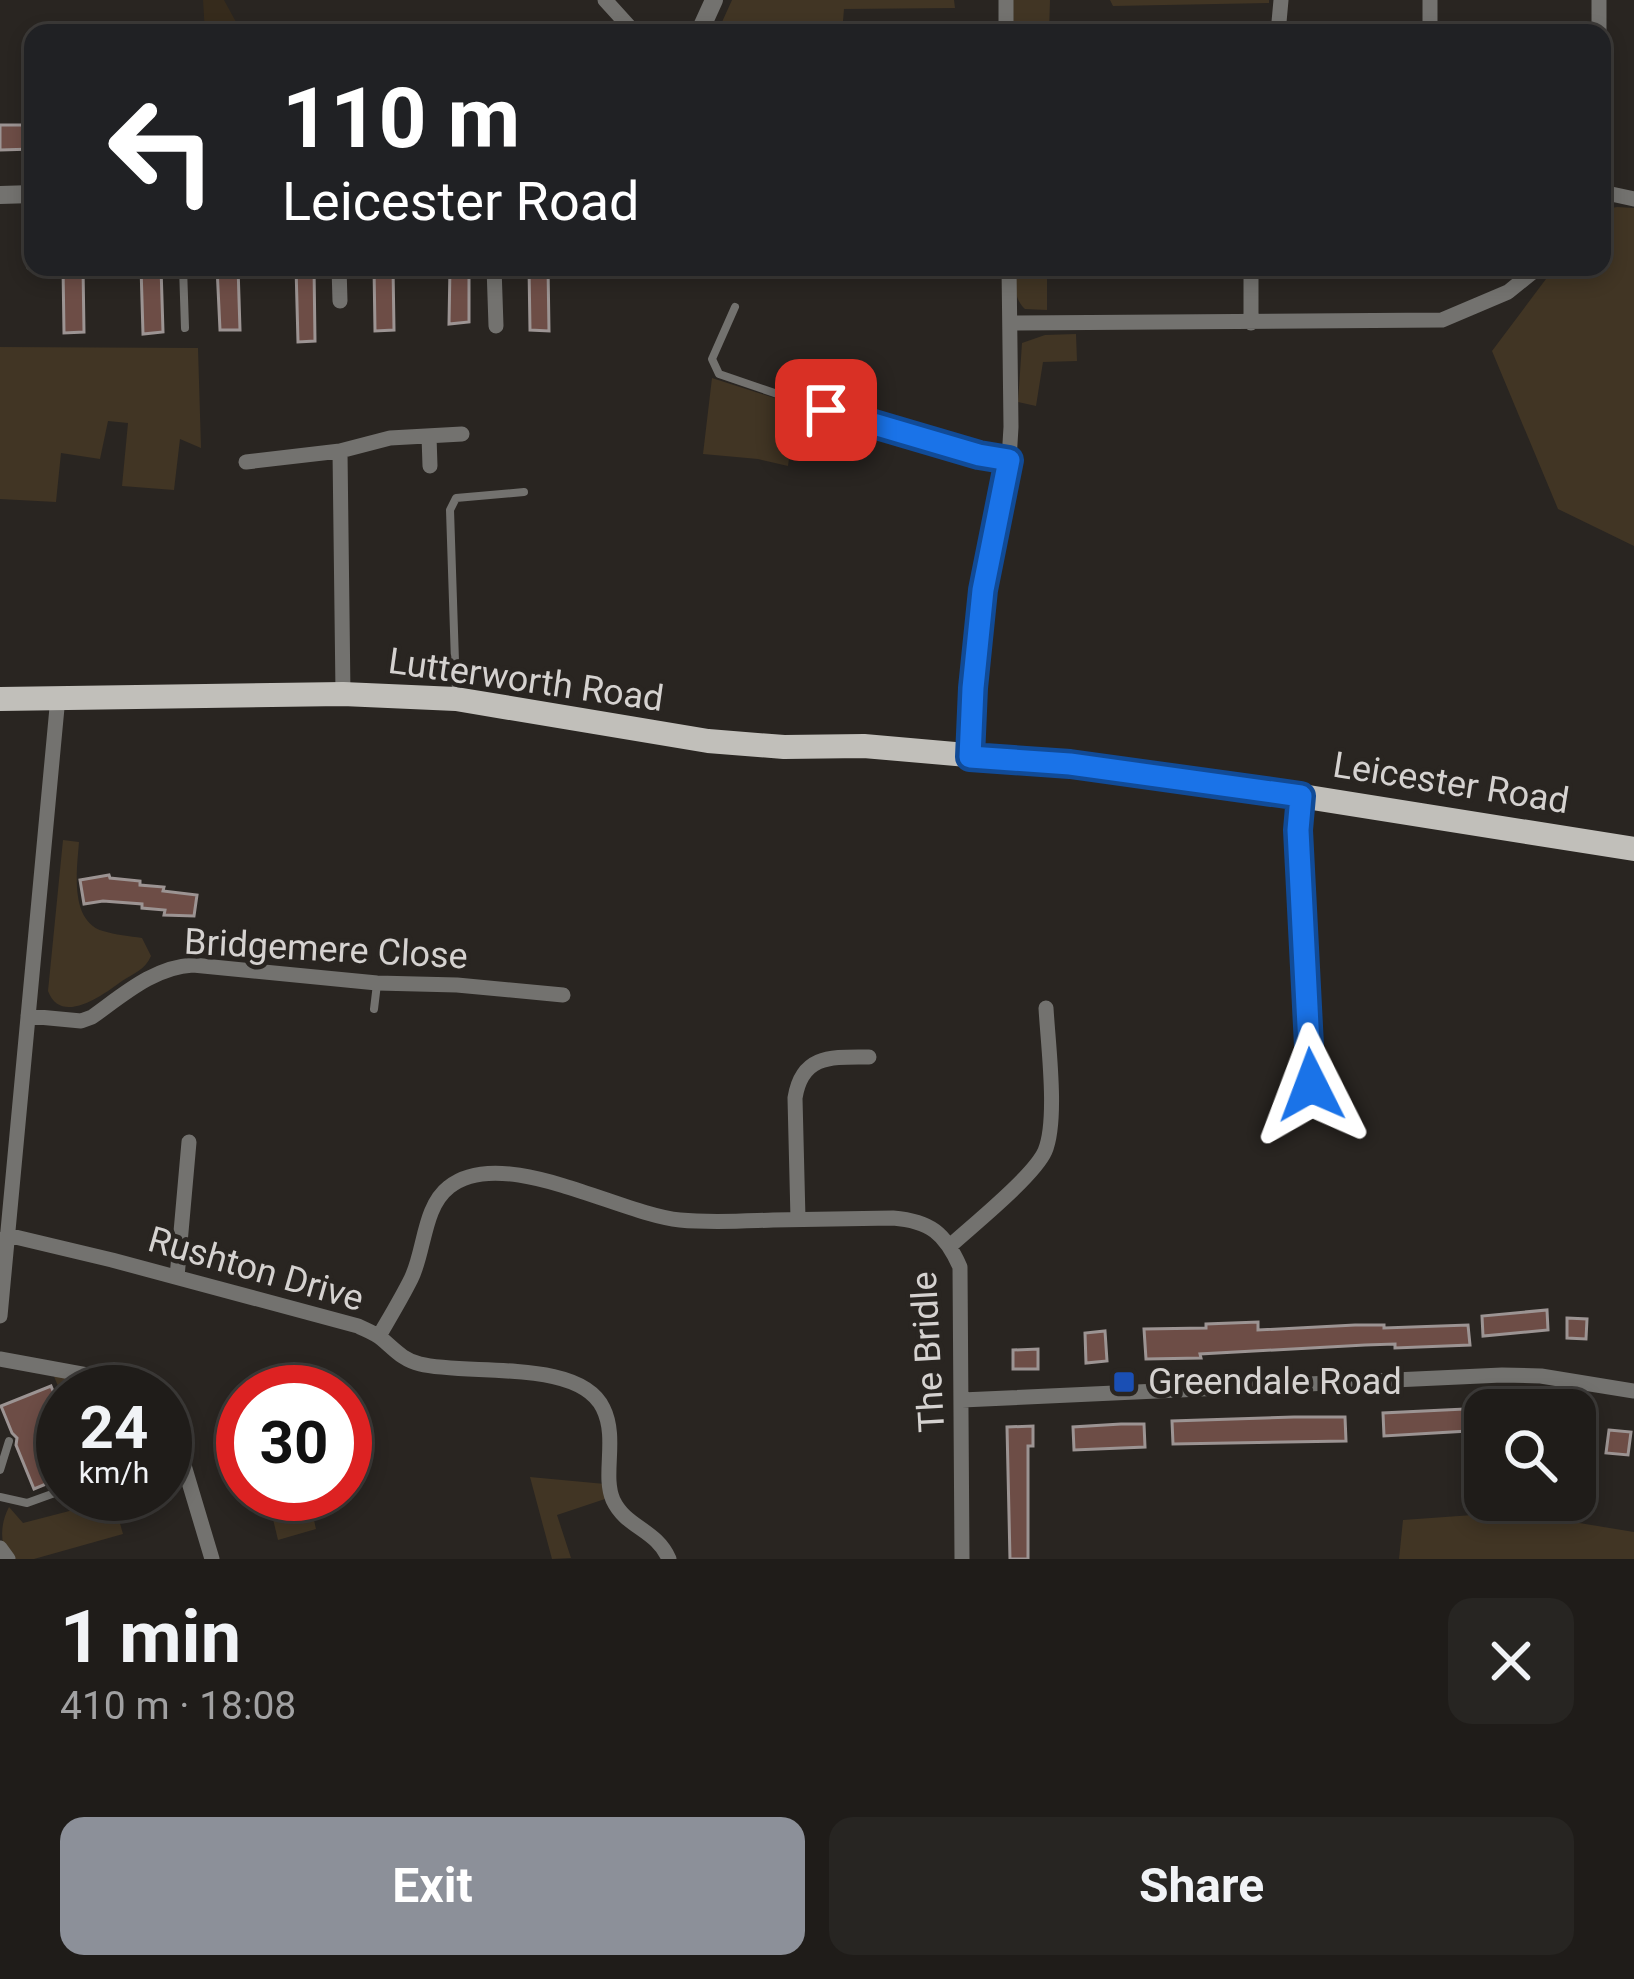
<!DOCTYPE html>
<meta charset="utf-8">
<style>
:root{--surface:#1f1c19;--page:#272522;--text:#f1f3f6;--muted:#a1a1a2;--line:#3c3a38;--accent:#8c9099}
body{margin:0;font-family:Roboto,sans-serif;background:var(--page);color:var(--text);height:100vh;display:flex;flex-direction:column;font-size:45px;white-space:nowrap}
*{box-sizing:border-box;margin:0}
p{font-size:39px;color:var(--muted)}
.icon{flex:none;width:66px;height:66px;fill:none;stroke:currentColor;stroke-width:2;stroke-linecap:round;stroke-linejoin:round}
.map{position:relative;height:1559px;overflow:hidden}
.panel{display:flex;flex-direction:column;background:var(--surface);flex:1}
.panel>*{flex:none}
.guide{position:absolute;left:24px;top:24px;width:1587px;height:252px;border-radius:24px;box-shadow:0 6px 18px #0003,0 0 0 3px var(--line);background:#202124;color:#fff;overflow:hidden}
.controls{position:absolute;left:1464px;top:1389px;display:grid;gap:24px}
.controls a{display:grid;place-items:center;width:132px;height:132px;border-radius:24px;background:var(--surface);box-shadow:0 6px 18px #0003,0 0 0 3px var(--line);font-size:60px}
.speed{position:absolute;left:36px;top:1365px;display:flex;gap:24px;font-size:60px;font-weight:700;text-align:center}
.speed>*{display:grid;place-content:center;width:156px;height:156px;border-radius:50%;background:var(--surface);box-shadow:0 6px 18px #0003,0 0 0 3px var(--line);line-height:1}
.speed small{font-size:30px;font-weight:400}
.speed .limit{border:18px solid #d22;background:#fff;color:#111}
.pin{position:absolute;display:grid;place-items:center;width:102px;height:102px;color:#fff;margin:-51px;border-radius:24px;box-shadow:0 6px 18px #0006}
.me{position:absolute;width:132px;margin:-66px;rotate:357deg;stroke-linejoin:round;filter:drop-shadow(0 0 9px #0008)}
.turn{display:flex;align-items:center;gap:42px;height:252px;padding:0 60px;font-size:54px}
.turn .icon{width:156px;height:156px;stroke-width:2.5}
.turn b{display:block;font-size:84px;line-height:102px}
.round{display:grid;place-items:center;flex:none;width:126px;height:126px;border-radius:24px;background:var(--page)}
.headline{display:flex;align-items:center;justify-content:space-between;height:204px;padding:0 60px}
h1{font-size:72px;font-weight:700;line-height:90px}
.action{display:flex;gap:24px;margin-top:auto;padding:24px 60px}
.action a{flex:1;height:138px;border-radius:24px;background:var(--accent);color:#fff;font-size:48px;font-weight:700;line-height:138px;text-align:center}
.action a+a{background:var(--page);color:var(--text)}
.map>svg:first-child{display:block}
.industrial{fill:#362b1c}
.green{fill:#413524}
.building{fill:#6d4d46;stroke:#9c9493;stroke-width:3}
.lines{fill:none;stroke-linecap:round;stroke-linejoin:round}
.service{stroke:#73726f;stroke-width:8}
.minor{stroke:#73726f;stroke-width:15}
.tertiary{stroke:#73726f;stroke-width:18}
.primary{stroke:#c1bfba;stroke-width:24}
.route-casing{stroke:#114b97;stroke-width:30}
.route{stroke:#1a73e8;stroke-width:21}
.transit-dot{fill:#1a4fb4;stroke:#292521;stroke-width:4.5}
.labels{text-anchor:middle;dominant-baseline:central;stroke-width:9;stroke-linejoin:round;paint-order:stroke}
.street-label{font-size:36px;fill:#d5d2d0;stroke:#292521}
.poi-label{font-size:36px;fill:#d5d2d0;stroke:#292521;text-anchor:start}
</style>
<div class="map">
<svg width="1634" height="1559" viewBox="0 0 1634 1559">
<rect width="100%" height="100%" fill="#292521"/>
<path class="industrial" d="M 203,0 L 224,0 L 242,33 L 205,33 Z"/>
<path class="green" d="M 732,0 L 954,0 L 955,8 L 844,9 L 842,33 L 717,33 Z
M 1013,0 L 1050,0 L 1049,33 L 1013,33 Z
M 1110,0 L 1269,0 L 1269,3 L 1113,6 Z
M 1617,207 L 1634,208 L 1634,546 L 1558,509 L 1492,351 L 1555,267 L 1602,267 L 1602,210 Z
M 1015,267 L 1047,267 L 1047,310 L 1025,309 C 1013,298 1015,283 1015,267 Z
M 1076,334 L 1077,361 L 1043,362 L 1036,406 L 1018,402 L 1022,343 L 1045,335 Z
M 0,347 L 198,348 L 201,448 L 180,439 L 174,490 L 122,486 L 128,423 L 108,421 L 100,459 L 61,453 L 56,502 L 0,499 Z
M 712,378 L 796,405 L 788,466 L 758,459 L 703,454 Z
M 63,840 L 79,842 C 77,869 69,921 103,931 C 115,935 130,936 142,938 L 151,956 C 145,970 134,973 122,981 C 103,995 61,1026 48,991 Z
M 53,1374 L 135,1387 L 120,1392 L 63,1392 L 63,1398 Z
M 530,1477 L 605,1484 L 608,1498 L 557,1515 L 571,1558 L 552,1559 Z
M 93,1494 L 104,1494 L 115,1506 L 123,1534 L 34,1559 L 8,1559 C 0,1542 0,1524 9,1507 L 23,1523 L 81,1508 Z
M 267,1494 L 308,1494 L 316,1529 L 278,1540 Z
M 1487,1514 L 1549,1518 L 1634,1532 L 1634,1559 L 1399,1559 L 1403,1520 Z"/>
<path class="building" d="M 0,125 L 33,125 L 33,149 L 0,150 Z
M 63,267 L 83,267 L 84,332 L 64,333 Z
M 141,267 L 161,267 L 163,332 L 143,334 Z
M 217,267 L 238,267 L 240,330 L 220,330 Z
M 296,267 L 314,267 L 315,341 L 298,342 Z
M 374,267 L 393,267 L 394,330 L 375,331 Z
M 450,267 L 469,267 L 469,322 L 449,324 Z
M 529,267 L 548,267 L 549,331 L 530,330 Z
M 109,875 L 110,878 L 140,881 L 140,885 L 164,887 L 163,891 L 197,895 L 194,916 L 164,915 L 165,910 L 142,908 L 142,904 L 103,901 L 84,904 L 80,880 Z
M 1547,1310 L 1548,1330 L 1483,1336 L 1482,1316 Z
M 1567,1318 L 1587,1319 L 1586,1339 L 1567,1338 Z
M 1258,1322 L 1258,1330 L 1355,1325 L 1384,1325 L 1384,1328 L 1468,1325 L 1470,1345 L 1395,1348 L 1395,1344 L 1365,1345 L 1200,1354 L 1201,1358 L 1146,1359 L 1144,1329 L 1206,1328 L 1206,1324 Z
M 1105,1331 L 1107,1361 L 1086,1363 L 1085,1333 Z
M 1038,1349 L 1038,1369 L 1013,1369 L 1013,1350 Z
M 51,1386 L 63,1415 L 63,1477 L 34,1489 L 16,1445 L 17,1438 L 12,1433 L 1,1406 Z
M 1485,1408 L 1485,1430 L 1384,1436 L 1383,1413 Z
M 1575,1415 L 1592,1417 L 1589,1440 L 1575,1438 Z
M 1294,1417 L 1345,1417 L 1346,1441 L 1173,1444 L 1172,1421 Z
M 1121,1424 L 1144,1424 L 1145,1447 L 1074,1450 L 1073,1427 Z
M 1033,1426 L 1033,1446 L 1028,1446 L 1028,1559 L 1010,1559 L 1007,1427 Z
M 1609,1430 L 1631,1432 L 1628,1455 L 1606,1453 Z"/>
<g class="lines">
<path class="service" d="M 28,196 L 30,266
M 183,267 L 185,328
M 735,307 L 712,359 L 719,374 L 801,402
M 456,692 L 450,510 L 456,498 L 524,492
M 374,1009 L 377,984
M 0,1470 L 9,1441
M 0,1497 L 27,1503 L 63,1490"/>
<path class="minor" d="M 605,0 L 635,33
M 1006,0 L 1006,33
M 1599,0 L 1599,33
M 1278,33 L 1281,0
M 1430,33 L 1430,0
M 1602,192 L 1634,199
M 339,267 L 340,301
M 494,267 L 496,326
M 1251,267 L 1251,323
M 1011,323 L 1442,320 L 1508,292 L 1539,267
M 802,402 L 979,455 L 1009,460
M 429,436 L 430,466
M 340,451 L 343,694
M 246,462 L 340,451 L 390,438 L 462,434
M 970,757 L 973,688 L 983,590 L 1009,460 L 1011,427 L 1009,267
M 1301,796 L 1298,830 L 1311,1085
M 28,1016 L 81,1021 L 92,1017 C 123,995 154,967 193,965 L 377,983 L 457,985 L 563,995
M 798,1219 L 795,1098 C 802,1054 832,1057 869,1057
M 7,1235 L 112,1260 L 358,1326 C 366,1330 375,1333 382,1339 C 395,1350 403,1360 420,1364 C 468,1376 579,1358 603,1408 C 618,1438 602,1475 613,1500 C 626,1528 656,1529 669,1559
M 950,1246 C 973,1225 1034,1176 1045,1151 C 1058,1120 1048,1044 1046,1008
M 177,1277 L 189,1142
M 0,1316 L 58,697
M 379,1336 C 390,1317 401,1299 411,1279 C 425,1251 423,1207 449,1187 C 502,1144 619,1214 680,1220 C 711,1223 742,1221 773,1220 C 813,1219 853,1219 893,1218 C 930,1221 945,1233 960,1267 L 962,1559
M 0,1359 L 147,1386 L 150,1392
M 962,1400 L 1502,1375 L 1541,1376 L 1634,1391
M 165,1420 L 177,1442 L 212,1559
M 0,1548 L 8,1559"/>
<path class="tertiary" d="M 699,33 L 714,0
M 0,195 L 33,194"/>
<path class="primary" d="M 0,699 L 343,694 L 456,699 L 708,741 L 784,747 L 864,746 L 1070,764 L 1301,796 L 1634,849"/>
</g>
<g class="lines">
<defs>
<path id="route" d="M 826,410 L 979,455 L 1009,460 L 983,590 L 973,688 L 970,757 L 1070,764 L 1301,796 L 1298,830 L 1311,1085"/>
</defs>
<use href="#route" class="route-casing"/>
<use href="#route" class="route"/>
</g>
<rect class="transit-dot" x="1112" y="1370" width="24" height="24" rx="6"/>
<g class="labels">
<g class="street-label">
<text transform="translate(526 680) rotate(8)">Lutterworth Road</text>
<text transform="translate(1451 783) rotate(9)">Leicester Road</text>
<text transform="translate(326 949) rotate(3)">Bridgemere Close</text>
<text transform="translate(256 1269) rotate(16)">Rushton Drive</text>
<text transform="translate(928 1352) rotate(-93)">The Bridle</text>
</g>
<g class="poi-label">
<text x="1148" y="1382">Greendale Road</text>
</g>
</g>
</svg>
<div class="controls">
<a><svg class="icon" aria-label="search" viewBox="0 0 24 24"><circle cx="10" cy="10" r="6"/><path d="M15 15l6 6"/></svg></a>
</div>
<div class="speed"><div>24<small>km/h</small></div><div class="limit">30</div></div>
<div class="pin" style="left:826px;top:410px;background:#d93025"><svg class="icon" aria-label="arrive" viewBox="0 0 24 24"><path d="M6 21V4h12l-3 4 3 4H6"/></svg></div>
<svg class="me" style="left:1311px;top:1085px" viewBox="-20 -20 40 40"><path d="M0-17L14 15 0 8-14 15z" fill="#1a73e8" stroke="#fff" stroke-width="4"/></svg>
<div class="guide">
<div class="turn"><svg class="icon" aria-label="left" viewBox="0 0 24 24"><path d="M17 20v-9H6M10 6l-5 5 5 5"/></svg><div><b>110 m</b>Leicester Road</div></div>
</div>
</div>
<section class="panel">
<div class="headline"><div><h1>1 min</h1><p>410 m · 18:08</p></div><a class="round"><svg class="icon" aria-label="close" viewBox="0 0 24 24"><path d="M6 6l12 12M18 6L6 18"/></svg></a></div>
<div class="action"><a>Exit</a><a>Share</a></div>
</section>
